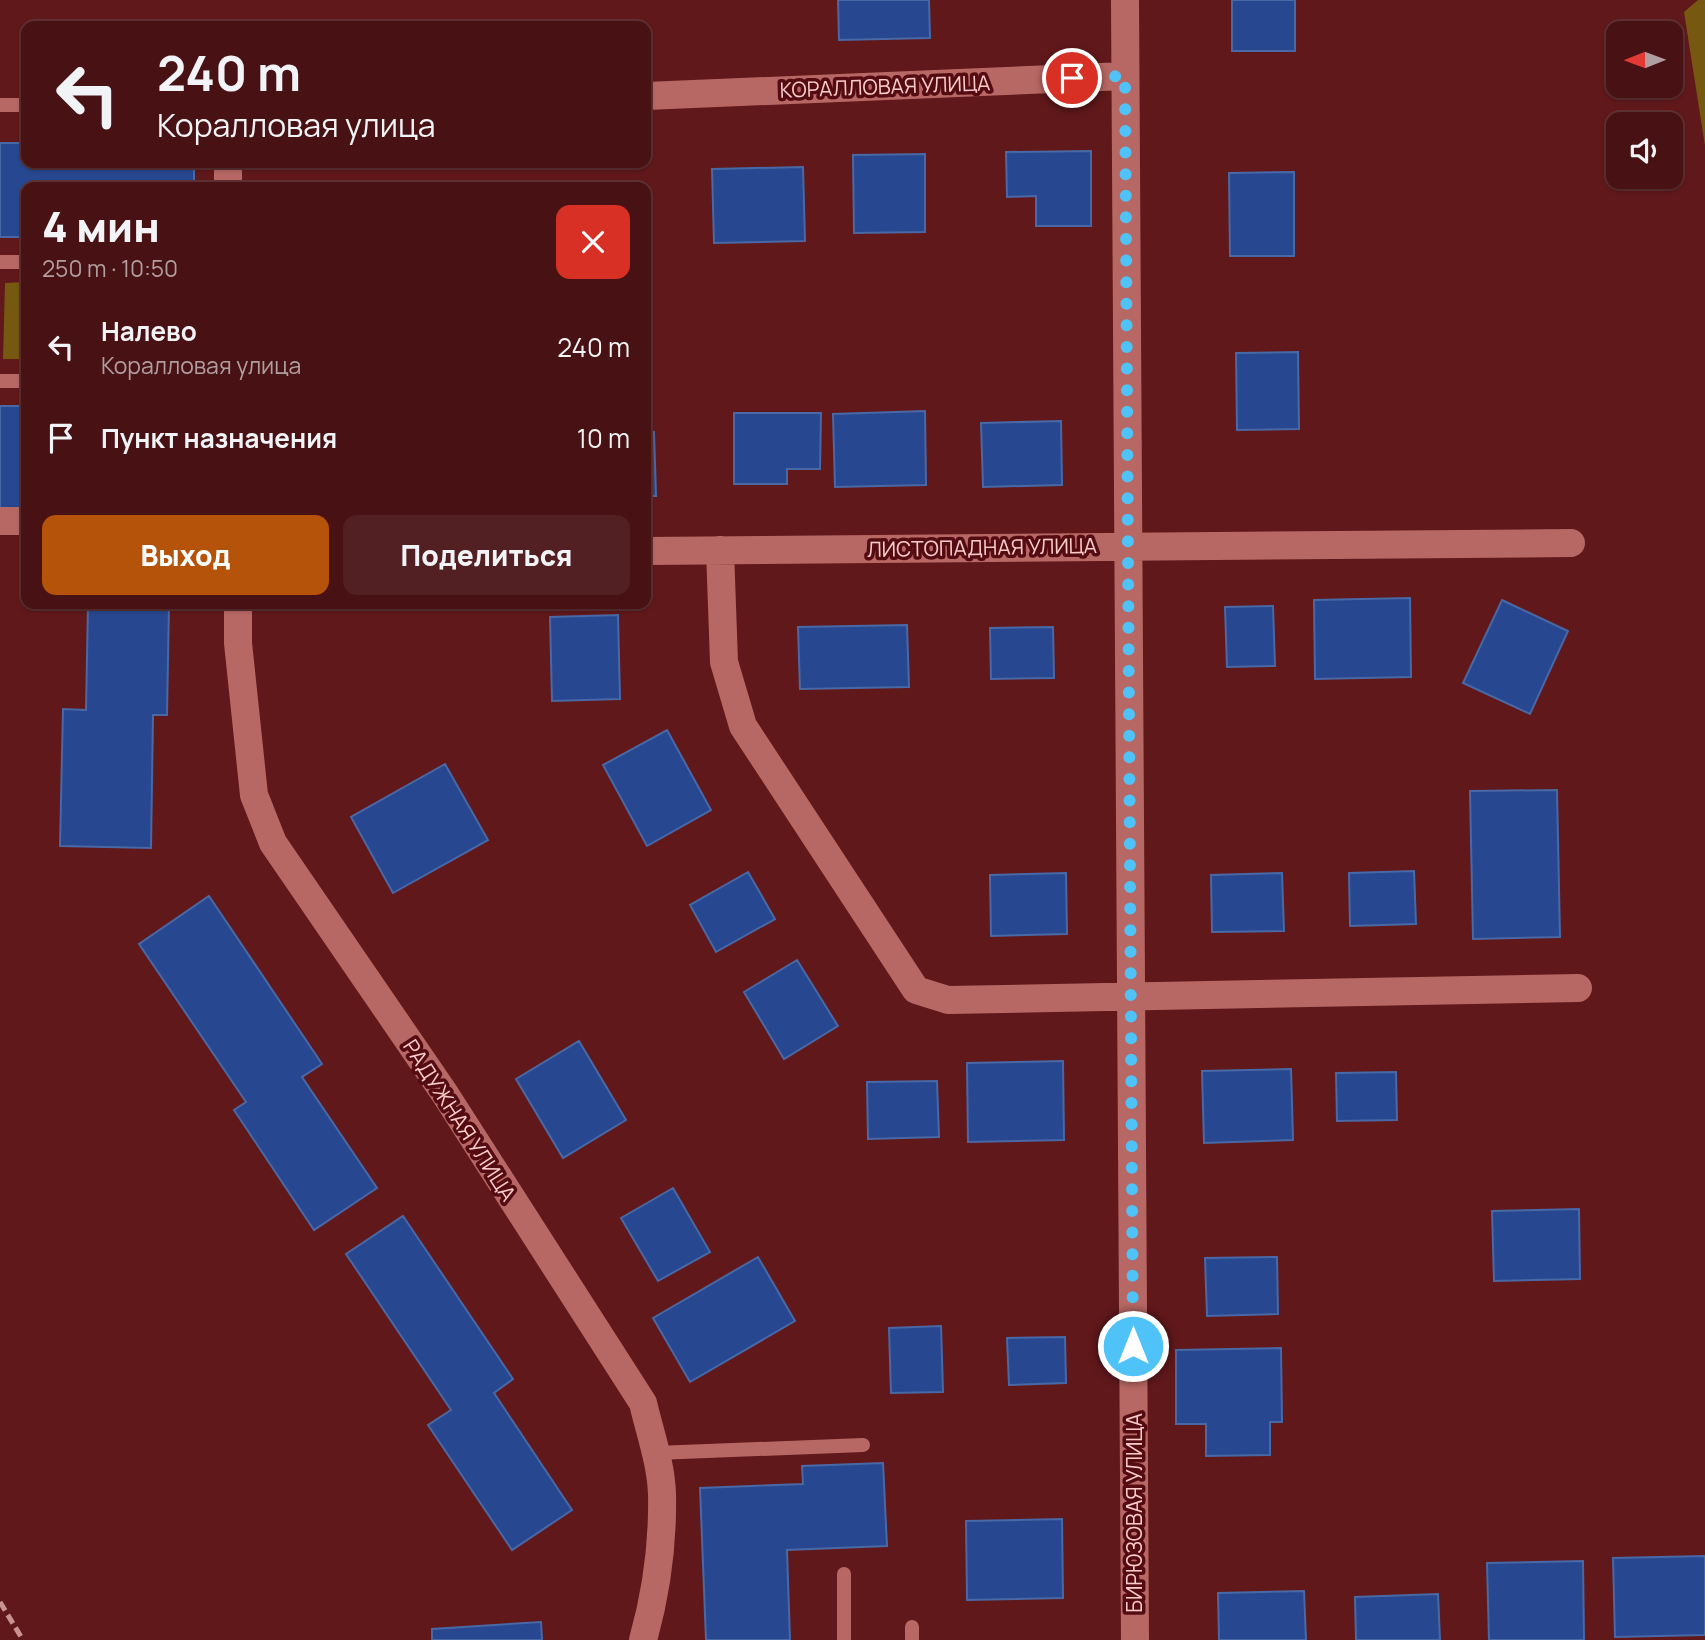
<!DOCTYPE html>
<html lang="ru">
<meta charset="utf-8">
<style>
:root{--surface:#481214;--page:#522022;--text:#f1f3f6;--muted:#b19ea0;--line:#603234;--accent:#b45309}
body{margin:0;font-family:Manrope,sans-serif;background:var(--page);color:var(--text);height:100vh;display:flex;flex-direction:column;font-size:26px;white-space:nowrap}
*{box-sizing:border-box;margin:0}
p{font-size:23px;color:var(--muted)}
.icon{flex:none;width:38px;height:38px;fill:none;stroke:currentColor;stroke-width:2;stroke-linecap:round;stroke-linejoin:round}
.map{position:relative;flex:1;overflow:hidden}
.sheet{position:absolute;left:21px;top:182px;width:630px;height:427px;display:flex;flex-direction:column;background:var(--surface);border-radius:14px;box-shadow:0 2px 5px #0004,0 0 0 2px var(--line)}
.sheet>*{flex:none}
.top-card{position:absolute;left:21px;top:21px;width:630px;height:147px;border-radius:14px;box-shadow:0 2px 5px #0004,0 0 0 2px var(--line);background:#481214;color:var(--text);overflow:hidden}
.needle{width:46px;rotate:269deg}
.buttons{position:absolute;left:1606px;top:21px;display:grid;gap:14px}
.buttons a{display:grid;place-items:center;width:77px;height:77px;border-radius:14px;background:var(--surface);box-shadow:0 2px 5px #0004,0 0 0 2px var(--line);font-size:35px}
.pin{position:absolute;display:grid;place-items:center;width:60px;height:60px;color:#fff;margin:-30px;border:4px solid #fff;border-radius:50%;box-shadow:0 2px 7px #0007}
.me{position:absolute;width:77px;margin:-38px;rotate:0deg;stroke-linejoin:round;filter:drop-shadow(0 0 5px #0008)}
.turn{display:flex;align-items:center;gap:24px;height:147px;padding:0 21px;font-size:32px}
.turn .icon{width:91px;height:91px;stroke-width:2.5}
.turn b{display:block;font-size:49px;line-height:60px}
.round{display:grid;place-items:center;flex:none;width:74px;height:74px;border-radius:14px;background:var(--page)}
.summary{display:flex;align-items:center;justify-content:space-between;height:119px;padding:0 21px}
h1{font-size:42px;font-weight:800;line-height:52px}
.primary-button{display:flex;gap:14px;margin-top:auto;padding:14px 21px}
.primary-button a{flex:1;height:80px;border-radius:14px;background:var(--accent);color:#fff;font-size:28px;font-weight:800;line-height:80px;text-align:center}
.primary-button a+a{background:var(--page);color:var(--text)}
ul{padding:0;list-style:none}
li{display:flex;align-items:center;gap:21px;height:91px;padding:0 21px}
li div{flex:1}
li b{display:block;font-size:26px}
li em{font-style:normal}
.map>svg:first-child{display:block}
.green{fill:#765811}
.building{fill:#274890;stroke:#4968a5;stroke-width:2}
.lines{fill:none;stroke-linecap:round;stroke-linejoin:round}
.service{stroke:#b86864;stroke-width:14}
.minor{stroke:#b86864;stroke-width:28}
.rail{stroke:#c89291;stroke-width:5;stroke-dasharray:10 5;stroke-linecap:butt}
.route{stroke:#4fc3f7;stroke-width:12;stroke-dasharray:0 21.6}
.labels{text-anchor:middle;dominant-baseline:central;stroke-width:7;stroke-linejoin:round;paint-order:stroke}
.street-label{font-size:21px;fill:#facdca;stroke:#540b11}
</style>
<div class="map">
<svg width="1705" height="1640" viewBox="0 0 1705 1640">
<rect width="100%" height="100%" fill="#60181b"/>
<path class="green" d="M 1698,0 L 1705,0 L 1705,146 L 1684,12 Z
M 26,282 L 26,359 L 3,359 L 5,283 Z"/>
<path class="building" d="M 838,0 L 929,0 L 930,38 L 839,40 Z
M 1232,0 L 1295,0 L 1295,51 L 1232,51 Z
M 0,143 L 26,143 L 26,163 L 194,163 L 194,187 L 26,187 L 26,237 L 0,237 Z
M 1091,151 L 1091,226 L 1036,226 L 1036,196 L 1007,197 L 1006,152 Z
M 925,154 L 925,232 L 854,233 L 853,155 Z
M 803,167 L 805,241 L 714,243 L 712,169 Z
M 1294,172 L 1294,256 L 1230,256 L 1229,173 Z
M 1298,352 L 1299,429 L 1237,430 L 1236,353 Z
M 0,406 L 26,406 L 26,509 L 0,509 Z
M 925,411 L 926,485 L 835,487 L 833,414 Z
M 734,413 L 821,413 L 820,469 L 787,469 L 787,484 L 734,484 Z
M 1061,421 L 1062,485 L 983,487 L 981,423 Z
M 654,432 L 656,496 L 646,496 L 646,433 Z
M 1410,598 L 1411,677 L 1315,679 L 1314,600 Z
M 1502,600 L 1568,631 L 1530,714 L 1463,683 Z
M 88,604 L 169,604 L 167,715 L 153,715 L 151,848 L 60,846 L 63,709 L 86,710 Z
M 1273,606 L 1275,666 L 1227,667 L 1225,607 Z
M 618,615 L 620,699 L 552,701 L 550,617 Z
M 907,625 L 909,687 L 800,689 L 798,627 Z
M 1053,627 L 1054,678 L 991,679 L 990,628 Z
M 667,730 L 711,810 L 647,846 L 603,765 Z
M 445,764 L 488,840 L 393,893 L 351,817 Z
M 1557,790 L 1560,937 L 1473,939 L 1470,791 Z
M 1414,871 L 1416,924 L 1350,926 L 1349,873 Z
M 748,872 L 775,919 L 716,952 L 690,905 Z
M 1066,873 L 1067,934 L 991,936 L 990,875 Z
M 1282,873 L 1284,931 L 1212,932 L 1211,875 Z
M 209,896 L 322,1064 L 302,1077 L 377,1188 L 314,1230 L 234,1110 L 246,1102 L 139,944 Z
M 797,960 L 838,1026 L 784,1059 L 744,992 Z
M 579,1041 L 626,1120 L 563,1158 L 516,1079 Z
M 1063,1061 L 1064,1140 L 968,1142 L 967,1063 Z
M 1291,1069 L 1293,1140 L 1204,1143 L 1202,1071 Z
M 1396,1072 L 1397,1120 L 1337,1121 L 1336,1073 Z
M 937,1081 L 939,1137 L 868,1139 L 867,1082 Z
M 673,1188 L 710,1252 L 658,1281 L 621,1218 Z
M 1579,1209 L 1580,1279 L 1494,1281 L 1492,1211 Z
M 403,1216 L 513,1379 L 494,1393 L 572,1510 L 512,1550 L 428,1425 L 451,1410 L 346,1254 Z
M 758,1257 L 795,1321 L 690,1382 L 653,1318 Z
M 1277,1257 L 1278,1314 L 1207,1316 L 1205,1258 Z
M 941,1326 L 943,1392 L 891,1393 L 889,1328 Z
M 1065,1337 L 1066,1383 L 1009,1385 L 1007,1338 Z
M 1281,1348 L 1282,1422 L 1270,1422 L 1270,1455 L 1206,1456 L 1206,1424 L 1176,1424 L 1176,1350 Z
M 883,1463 L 887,1546 L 787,1550 L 790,1640 L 706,1640 L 700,1488 L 803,1484 L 802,1466 Z
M 1062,1519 L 1063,1598 L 967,1600 L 966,1521 Z
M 1705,1556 L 1705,1635 L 1615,1637 L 1613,1558 Z
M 1583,1561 L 1584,1640 L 1489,1640 L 1487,1563 Z
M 1304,1591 L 1306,1640 L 1219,1640 L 1218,1593 Z
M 1438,1594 L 1440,1640 L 1356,1640 L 1355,1597 Z
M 541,1622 L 542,1640 L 432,1640 L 432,1629 Z"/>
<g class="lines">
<path class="service" d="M 0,105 L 26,105
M 0,262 L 26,262
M 0,381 L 26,381
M 656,1453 L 863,1445
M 844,1640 L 844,1574
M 912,1640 L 912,1627"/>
<path class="minor" d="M 1125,0 L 1135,1640
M 646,96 L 1125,76
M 228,187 L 228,163
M 0,521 L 26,521
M 720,550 L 724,662 L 743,726 L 916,990 L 948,1000 L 1578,988
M 646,551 L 1571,543
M 238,604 L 238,643 L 254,795 L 273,843 L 445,1094 L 643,1403 C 650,1433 661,1463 662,1494 C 663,1542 656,1594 643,1640"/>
<path class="rail" d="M 0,1602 L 23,1640"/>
</g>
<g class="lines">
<path class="route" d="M 1072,78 L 1125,76 L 1133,1346"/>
</g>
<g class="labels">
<g class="street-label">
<text transform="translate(885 86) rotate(-2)">КОРАЛЛОВАЯ УЛИЦА</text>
<text transform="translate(982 547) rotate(-1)">ЛИСТОПАДНАЯ УЛИЦА</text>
<text transform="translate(460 1120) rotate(57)">РАДУЖНАЯ УЛИЦА</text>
<text transform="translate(1134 1513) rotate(-90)">БИРЮЗОВАЯ УЛИЦА</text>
</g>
</g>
</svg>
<div class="buttons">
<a><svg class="needle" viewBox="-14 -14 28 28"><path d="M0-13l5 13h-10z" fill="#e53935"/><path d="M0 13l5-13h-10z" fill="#b19ea0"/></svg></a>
<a><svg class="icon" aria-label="sound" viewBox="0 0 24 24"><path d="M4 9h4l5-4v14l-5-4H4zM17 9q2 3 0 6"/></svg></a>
</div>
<div class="pin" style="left:1072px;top:78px;background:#d93025"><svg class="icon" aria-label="arrive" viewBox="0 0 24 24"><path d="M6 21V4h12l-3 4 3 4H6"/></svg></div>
<svg class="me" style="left:1133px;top:1346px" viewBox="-20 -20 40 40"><circle r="17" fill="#4fc3f7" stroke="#fff" stroke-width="3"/><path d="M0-11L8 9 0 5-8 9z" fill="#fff"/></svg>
<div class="top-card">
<div class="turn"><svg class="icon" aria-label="left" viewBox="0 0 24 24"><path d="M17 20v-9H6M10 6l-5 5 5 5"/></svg><div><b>240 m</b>Коралловая улица</div></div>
</div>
<section class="sheet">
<div class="summary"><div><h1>4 мин</h1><p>250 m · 10:50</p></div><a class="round" style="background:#d93025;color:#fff"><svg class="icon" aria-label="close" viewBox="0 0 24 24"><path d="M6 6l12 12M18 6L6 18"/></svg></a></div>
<ul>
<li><svg class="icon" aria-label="left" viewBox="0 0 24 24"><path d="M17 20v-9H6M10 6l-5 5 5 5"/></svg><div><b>Налево</b><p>Коралловая улица</p></div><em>240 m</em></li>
<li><svg class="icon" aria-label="arrive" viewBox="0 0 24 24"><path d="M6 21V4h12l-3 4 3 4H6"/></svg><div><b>Пункт назначения</b></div><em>10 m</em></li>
</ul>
<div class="primary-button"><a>Выход</a><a>Поделиться</a></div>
</section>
</div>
